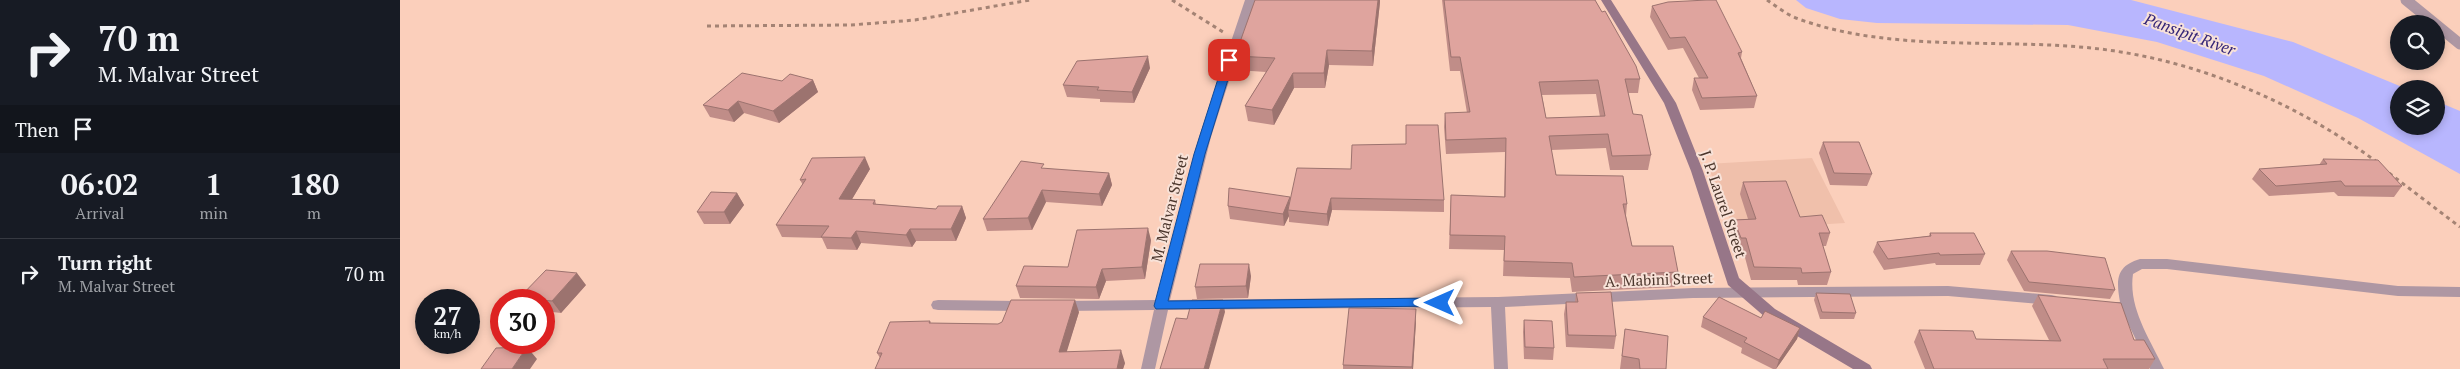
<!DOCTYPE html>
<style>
:root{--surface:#171b24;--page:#242831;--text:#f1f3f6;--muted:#9ea1a6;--line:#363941}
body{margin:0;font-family:"PT Serif",serif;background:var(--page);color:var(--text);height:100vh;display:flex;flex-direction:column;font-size:19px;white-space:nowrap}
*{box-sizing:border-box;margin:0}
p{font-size:16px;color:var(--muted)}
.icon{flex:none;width:28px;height:28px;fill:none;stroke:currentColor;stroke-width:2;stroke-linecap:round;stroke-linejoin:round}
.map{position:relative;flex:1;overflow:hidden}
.drawer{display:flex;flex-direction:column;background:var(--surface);width:400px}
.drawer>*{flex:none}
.hud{background:#171b24;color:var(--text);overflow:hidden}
.buttons{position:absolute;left:1990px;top:15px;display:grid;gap:10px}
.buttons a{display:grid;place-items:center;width:55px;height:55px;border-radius:50%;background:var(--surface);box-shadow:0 2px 8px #0003;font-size:25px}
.speed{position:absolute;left:15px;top:289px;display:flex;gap:10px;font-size:25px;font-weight:700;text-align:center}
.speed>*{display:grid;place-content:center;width:65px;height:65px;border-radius:50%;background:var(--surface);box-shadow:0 2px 8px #0003;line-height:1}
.speed small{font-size:12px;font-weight:400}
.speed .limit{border:8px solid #d22;background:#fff;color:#111}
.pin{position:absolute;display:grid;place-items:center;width:42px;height:42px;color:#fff;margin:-21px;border-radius:10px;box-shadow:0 2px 8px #0006}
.me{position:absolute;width:55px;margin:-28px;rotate:270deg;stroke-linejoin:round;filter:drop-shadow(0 0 4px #0008)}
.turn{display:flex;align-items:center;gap:18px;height:105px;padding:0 15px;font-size:22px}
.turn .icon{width:65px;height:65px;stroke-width:2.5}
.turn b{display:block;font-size:35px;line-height:42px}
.then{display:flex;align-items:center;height:48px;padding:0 15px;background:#0003;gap:10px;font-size:19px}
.eta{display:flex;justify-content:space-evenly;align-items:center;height:85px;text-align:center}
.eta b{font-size:30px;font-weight:700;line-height:35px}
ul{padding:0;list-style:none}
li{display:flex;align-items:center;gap:15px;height:70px;padding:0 15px;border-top:1px solid var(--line)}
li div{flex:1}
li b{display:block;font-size:19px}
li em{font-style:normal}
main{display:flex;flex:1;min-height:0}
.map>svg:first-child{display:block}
.built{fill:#f0c0ab}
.water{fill:#b8b6fe}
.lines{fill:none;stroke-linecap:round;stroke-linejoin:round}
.path{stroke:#a48374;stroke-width:3;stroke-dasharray:4 4;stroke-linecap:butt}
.service{stroke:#ae97a3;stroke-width:11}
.minor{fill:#ae97a3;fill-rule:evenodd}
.secondary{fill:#977688;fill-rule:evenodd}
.wall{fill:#c08d88;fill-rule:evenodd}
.shaded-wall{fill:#9c736f}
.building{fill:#dfa49e;stroke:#9c736f;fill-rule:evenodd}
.route{fill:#1a73e8;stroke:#114b97}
.labels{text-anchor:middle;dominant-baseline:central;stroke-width:4;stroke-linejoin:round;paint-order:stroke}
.street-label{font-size:15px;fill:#4a352b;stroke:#f8e2d8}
.water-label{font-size:16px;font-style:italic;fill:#362778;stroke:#f8e2d8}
</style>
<main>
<section class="drawer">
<div class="hud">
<div class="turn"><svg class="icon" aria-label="right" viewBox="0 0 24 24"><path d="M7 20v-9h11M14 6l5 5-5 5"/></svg><div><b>70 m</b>M. Malvar Street</div></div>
<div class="then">Then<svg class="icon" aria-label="arrive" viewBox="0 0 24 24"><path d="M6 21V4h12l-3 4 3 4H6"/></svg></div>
</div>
<div class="eta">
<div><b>06:02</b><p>Arrival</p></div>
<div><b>1</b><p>min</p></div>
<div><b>180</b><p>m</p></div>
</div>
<ul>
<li><svg class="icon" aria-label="right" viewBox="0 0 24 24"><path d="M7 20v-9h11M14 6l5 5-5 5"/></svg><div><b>Turn right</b><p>M. Malvar Street</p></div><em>70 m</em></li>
</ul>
</section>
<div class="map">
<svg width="2060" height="369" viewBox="0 0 2060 369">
<rect width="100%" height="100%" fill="#fbcfbb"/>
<path class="built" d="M 1412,158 L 1445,223 L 1334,230 L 1307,164 Z"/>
<path class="water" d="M 1396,0 L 1731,0 L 1893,42 L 2007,89 L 1999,89 L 1999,126 L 2036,126 L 2036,101 L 2060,111 L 2060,174 L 1958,118 L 1864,76 L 1757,42 L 1668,25 L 1477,23 L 1440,19 L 1406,8 Z"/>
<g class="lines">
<path class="path" d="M 772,0 L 823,32
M 1367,0 C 1376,6 1386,14 1396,18 C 1492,54 1600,37 1700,49 C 1800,61 1896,103 1977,162
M 307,26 L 451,25 L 515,20 L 630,0
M 1989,173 L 2060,227"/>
<path class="service" d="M 2006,0 L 2060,44"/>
<path class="minor" d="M 845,0 L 855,0 L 811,137 L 770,300 L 1098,297 L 1293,288 L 1548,286 L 1651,295 L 1656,296 L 1658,300 L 1656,304 L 1651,305 L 1548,296 L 1293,298 L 1105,307 L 1108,369 L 1094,369 L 1091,307 L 768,310 L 755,369 L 741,369 L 754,310 L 662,311 L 657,310 L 655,306 L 657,302 L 662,301 L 756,300 L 799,137 Z
M 1740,259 L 1767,259 L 1998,286 L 2060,287 L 2060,297 L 1998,296 L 1767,269 L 1742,269 L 1733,274 C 1728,308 1750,339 1764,369 L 1750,369 L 1723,313 L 1701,310 L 1699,306 L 1701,302 L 1720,302 C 1716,280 1716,266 1740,259 Z
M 538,300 L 624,301 L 629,302 L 631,306 L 629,310 L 624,311 L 538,310 L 533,309 L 531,305 L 533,301 Z"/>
<path class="secondary" d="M 1201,0 L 1211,0 L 1276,103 L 1303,171 L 1339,278 L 1375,309 L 1470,365 L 1472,369 L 1453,369 L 1365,317 L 1328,285 L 1291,171 L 1264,103 Z"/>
</g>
<path class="wall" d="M 1042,0 L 1195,0 L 1240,79 L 1238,93 L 1228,93 L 1233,114 L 1251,155 L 1248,170 L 1210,170 L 1206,148 L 1151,150 L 1156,175 L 1227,204 L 1226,216 L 1232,246 L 1278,272 L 1275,287 L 1172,292 L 1170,278 L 1103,276 L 1104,250 L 1049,249 L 1051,195 L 1104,197 L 1105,152 L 1046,154 L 1044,127 L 1045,113 L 1067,113 L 1060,71 L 1050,71 ZM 1196,94 L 1200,117 L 1146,118 L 1142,95 Z
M 980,2 L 973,66 L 929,65 L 925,88 L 894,88 L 874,125 L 848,121 L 845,106 L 866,72 L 837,70 L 835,56 Z
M 1252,6 L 1342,52 L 1341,58 L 1357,96 L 1354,108 L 1300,110 L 1292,90 L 1294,78 L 1299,78 L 1283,48 L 1268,50 L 1250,17 Z
M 750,68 L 734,103 L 700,102 L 700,99 L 667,97 L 663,85 Z
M 413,80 L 418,92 L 379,123 L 344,113 L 334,122 L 310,117 L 303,105 L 382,81 Z
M 1423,142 L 1472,174 L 1467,186 L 1430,185 L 1419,153 Z
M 1923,159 L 2002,186 L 1994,197 L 1938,196 L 1934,192 L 1869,196 L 1852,179 L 1859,169 L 1919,165 Z
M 470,169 L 452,199 L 475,200 L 476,204 L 536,209 L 562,206 L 566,218 L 556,241 L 516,241 L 512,247 L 461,243 L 457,250 L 427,249 L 422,238 L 382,237 L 376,225 L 403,185 L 400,180 Z
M 645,169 L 709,173 L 712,185 L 702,206 L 646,202 L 632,230 L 587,231 L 583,219 Z
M 1343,182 L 1400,217 L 1430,233 L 1426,246 L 1423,246 L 1431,272 L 1427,285 L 1398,285 L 1397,280 L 1351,280 L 1343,250 L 1338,251 L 1331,233 L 1334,220 L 1348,219 L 1340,194 Z
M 337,193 L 344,205 L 330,224 L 304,224 L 297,212 Z
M 890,197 L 1044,200 L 1044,212 L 932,210 L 928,226 L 889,222 L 889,216 L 884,226 L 830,219 L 828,206 Z
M 1530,233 L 1585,254 L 1580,265 L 1536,265 L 1535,263 L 1484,270 L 1473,252 L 1477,242 L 1529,236 Z
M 751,240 L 745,279 L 706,281 L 699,299 L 620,298 L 616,286 L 668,267 Z
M 1611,251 L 1715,290 L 1710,299 L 1624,291 L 1607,260 Z
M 851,276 L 848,298 L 797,299 L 795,287 Z
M 186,285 L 161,313 L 144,311 L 144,300 L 121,300 L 119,298 Z
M 1176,293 L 1216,336 L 1214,349 L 1166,347 L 1164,314 L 1166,302 L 1175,302 Z
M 1416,293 L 1456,313 L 1454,319 L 1420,319 L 1414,300 Z
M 1638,295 L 1734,340 L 1755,359 L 1749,369 L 1525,369 L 1514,342 L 1519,330 L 1576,339 L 1649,340 L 1632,306 Z
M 679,312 L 666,352 L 725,363 L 723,369 L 475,369 L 480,358 L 477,353 L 530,321 L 531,323 L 598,324 Z
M 1303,317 L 1400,328 L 1397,339 L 1376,369 L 1373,369 L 1341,353 L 1342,348 L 1301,327 Z
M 1124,320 L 1154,348 L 1153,360 L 1124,359 L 1123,332 Z
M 1016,321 L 1013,369 L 943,369 L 943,365 Z
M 1225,329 L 1266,369 L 1220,369 Z"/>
<path class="shaded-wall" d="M 978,0 L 980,0 L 980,2 L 973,66 L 972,51 Z
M 927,50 L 929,65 L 925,88 L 924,73 Z
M 748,56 L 750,68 L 734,103 L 732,92 Z
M 893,73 L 894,88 L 874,125 L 872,110 Z
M 413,80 L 418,92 L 379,123 L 373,111 Z
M 338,101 L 344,113 L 334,122 L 328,110 Z
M 465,157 L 470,169 L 445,211 L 439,199 Z
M 709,173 L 712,185 L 702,206 L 699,194 Z
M 642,190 L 646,202 L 632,230 L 628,218 Z
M 337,193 L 344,205 L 330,224 L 324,212 Z
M 890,197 L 888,210 L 889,216 L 884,226 L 883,214 Z
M 931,198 L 932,210 L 928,226 L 927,214 Z
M 562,206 L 566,218 L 556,241 L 551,229 Z
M 748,228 L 751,240 L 745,279 L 742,267 Z
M 510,229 L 516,241 L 512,247 L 506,235 Z
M 456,231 L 461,243 L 457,250 L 451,238 Z
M 849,264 L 851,276 L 848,298 L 846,286 Z
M 702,269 L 706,281 L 699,299 L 696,287 Z
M 177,273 L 186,285 L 161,313 L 152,301 Z
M 675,300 L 679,312 L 663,364 L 659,352 Z
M 823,300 L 825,312 L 809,369 L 804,369 Z
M 1016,309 L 1016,321 L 1013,369 L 1012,369 Z
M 1400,328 L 1397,339 L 1376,369 L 1379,360 Z
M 127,347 L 137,359 L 130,369 L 112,369 Z
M 721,350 L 725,363 L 723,369 L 717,369 Z"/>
<path class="building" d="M 855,0 L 978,0 L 972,51 L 927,50 L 924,73 L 893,73 L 872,110 L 845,106 L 875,58 L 835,56 Z
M 1044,0 L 1195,0 L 1202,12 L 1205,11 L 1236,66 L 1240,79 L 1225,79 L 1233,114 L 1242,115 L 1251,155 L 1212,156 L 1208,134 L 1149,136 L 1156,175 L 1223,176 L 1227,204 L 1223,204 L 1232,246 L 1273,246 L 1278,272 L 1174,277 L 1172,263 L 1104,261 L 1105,236 L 1050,235 L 1051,195 L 1105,197 L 1106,138 L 1046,140 L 1045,113 L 1070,112 L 1060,57 L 1051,57 ZM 1198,80 L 1205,116 L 1146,118 L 1139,82 Z
M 1307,0 L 1316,0 L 1342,52 L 1338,53 L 1357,96 L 1302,98 L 1294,78 L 1308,78 L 1285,37 L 1270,38 L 1252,6 L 1268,2 Z
M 748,56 L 732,92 L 697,90 L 699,87 L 663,85 L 677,61 Z
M 342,73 L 382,81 L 390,74 L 413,80 L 373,111 L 338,101 L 328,110 L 303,105 Z
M 1006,125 L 1038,125 L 1044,200 L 931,198 L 927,214 L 888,210 L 897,168 L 951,169 L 952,145 L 1006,144 Z
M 1423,142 L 1459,142 L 1472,174 L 1434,173 Z
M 465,157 L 439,199 L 475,200 L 473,204 L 536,209 L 538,206 L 562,206 L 551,229 L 510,229 L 506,235 L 456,231 L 451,238 L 421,237 L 429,226 L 376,225 L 406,179 L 400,180 L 412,158 Z
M 1923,159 L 1978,160 L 2002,186 L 1945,186 L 1941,181 L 1876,186 L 1859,169 L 1927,164 Z
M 621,161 L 644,164 L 641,168 L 709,173 L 699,194 L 642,190 L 628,218 L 583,219 Z
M 1386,181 L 1400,217 L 1422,215 L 1430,233 L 1419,233 L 1431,272 L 1402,273 L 1401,268 L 1354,267 L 1346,238 L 1341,238 L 1334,220 L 1356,219 L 1343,182 Z
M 829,188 L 890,197 L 883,214 L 828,206 Z
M 311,192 L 337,193 L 324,212 L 297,212 Z
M 748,228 L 742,267 L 702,269 L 696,287 L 616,286 L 624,266 L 668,267 L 677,230 Z
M 1530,233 L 1574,233 L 1585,254 L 1540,255 L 1539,253 L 1488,259 L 1477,242 L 1531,236 Z
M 1611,251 L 1647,251 L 1705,258 L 1715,290 L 1629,282 Z
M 800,264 L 849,264 L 846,286 L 795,287 Z
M 146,270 L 177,273 L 152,301 L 119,298 Z
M 1211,292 L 1216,336 L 1168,335 L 1166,302 L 1178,302 L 1176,293 Z
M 1416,293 L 1450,294 L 1456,313 L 1422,312 Z
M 1638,295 L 1721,303 L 1734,340 L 1744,340 L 1755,359 L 1703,359 L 1708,369 L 1534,369 L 1519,330 L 1573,331 L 1576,339 L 1661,341 Z
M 1319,297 L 1361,318 L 1365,311 L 1400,328 L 1379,360 L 1344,342 L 1347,338 L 1303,317 Z
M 611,300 L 675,300 L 659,352 L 721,350 L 717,369 L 475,369 L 482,353 L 477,353 L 490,322 L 530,321 L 529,323 L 598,324 L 602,322 Z
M 792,300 L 823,300 L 804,369 L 760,369 L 776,318 L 787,319 Z
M 949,308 L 1016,309 L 1012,367 L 943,365 Z
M 1124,320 L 1152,321 L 1154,348 L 1125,347 Z
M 1225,329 L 1268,336 L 1266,369 L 1240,369 L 1239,359 L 1222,356 Z
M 127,347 L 112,369 L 81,369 L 96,348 Z"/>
<path class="route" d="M 829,57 L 834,60 L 805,154 L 768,301 L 1040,298 L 1046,303 L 1044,306 L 756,309 L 754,306 L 794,154 L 824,60 Z"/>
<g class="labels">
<g class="street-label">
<text transform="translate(1324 204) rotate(71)">J. P. Laurel Street</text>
<text transform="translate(769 208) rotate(-76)">M. Malvar Street</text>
<text transform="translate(1259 279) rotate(-2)">A. Mabini Street</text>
</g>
<g class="water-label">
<text transform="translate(1790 34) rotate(20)">Pansipit River</text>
</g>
</g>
</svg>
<div class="buttons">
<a><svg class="icon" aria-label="search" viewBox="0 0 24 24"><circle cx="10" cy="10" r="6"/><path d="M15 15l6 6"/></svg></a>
<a><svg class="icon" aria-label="layers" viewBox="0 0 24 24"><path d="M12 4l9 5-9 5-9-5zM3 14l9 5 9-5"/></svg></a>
</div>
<div class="speed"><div>27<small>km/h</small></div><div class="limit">30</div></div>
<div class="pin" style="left:829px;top:60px;background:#d93025"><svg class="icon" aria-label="arrive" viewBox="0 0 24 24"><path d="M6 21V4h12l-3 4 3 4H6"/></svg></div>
<svg class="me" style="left:1040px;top:303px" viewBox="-20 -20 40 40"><path d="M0-17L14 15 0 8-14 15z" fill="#1a73e8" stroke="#fff" stroke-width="4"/></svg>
</div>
</main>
